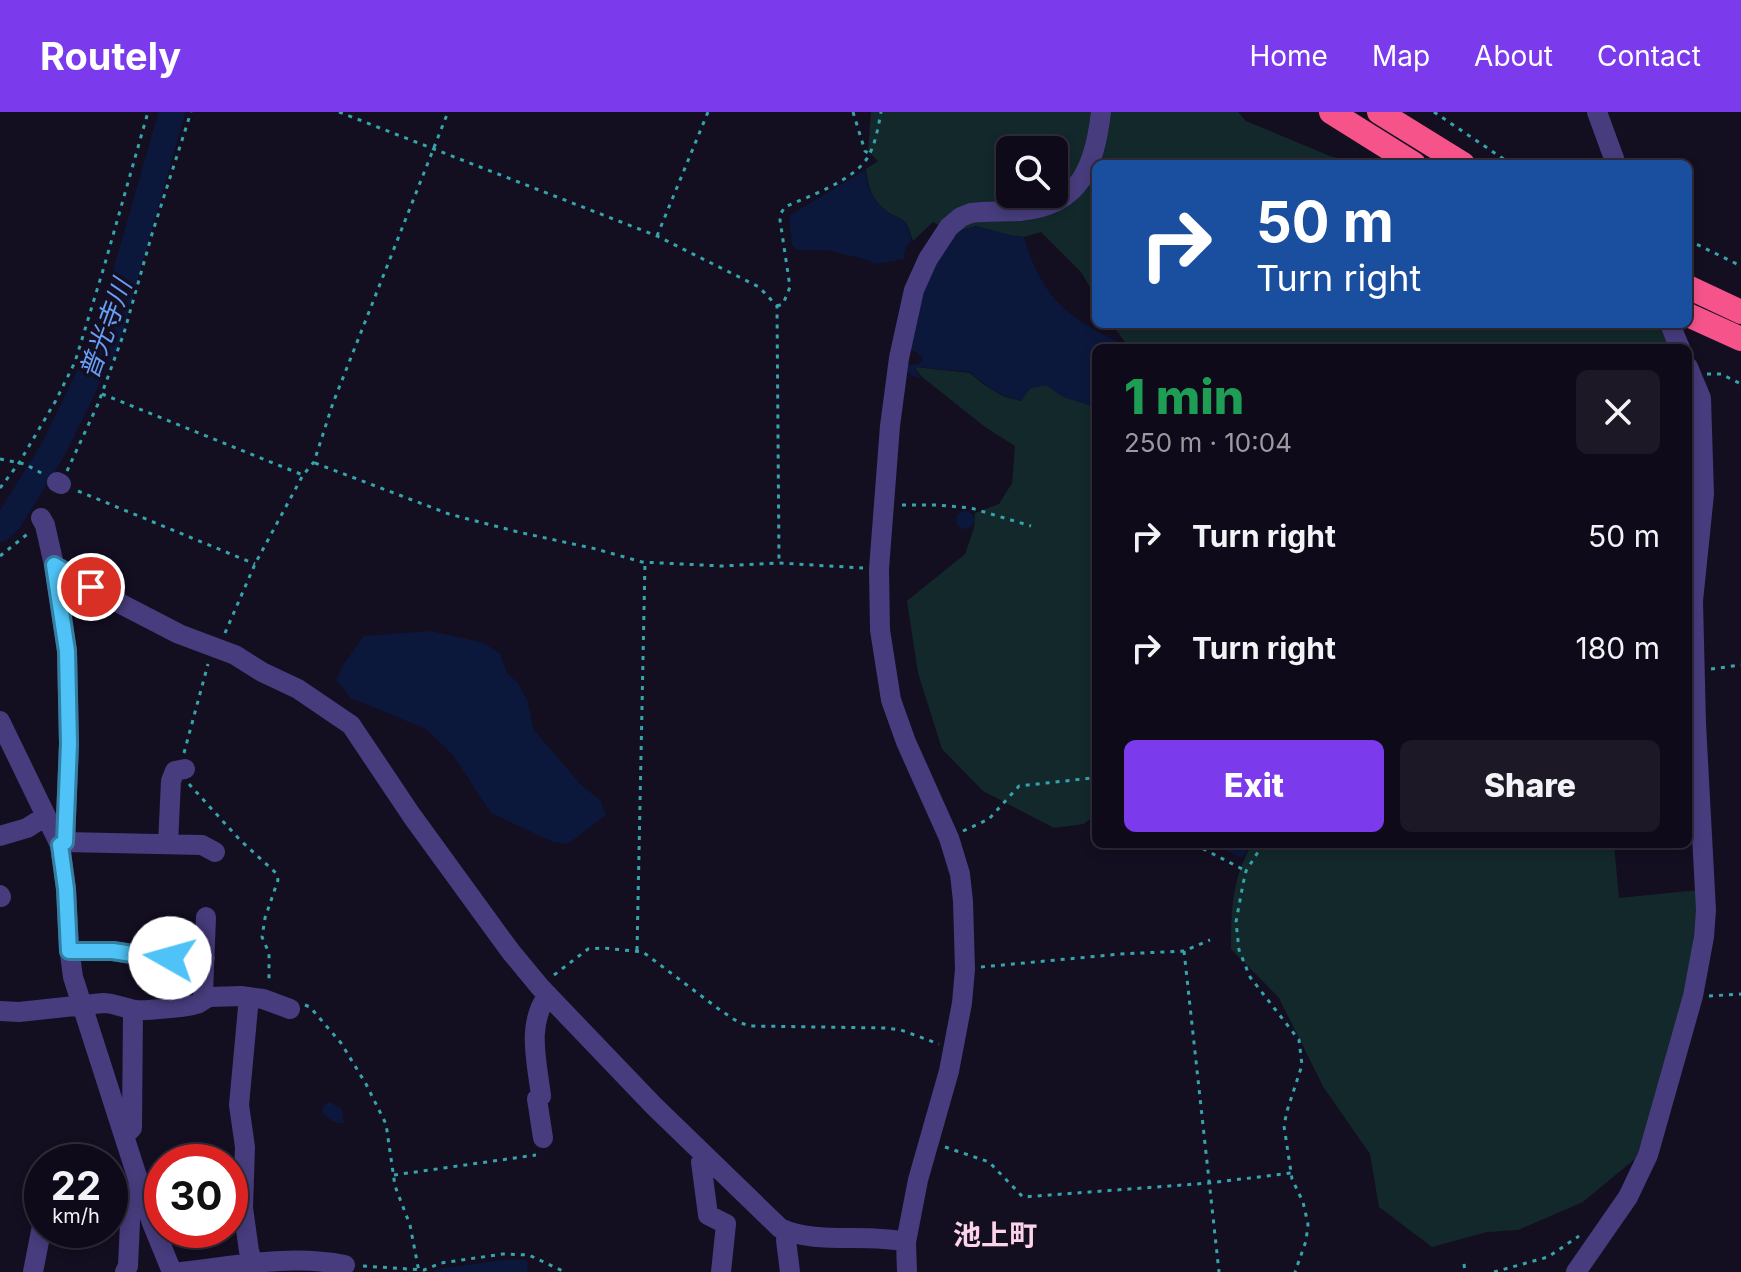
<!DOCTYPE html>
<meta charset="utf-8">
<style>
:root{--surface:#0f0a19;--page:#1d1826;--text:#f1f3f6;--muted:#9b9aa2;--line:#2f2b38;--accent:#7c3aed}
body{margin:0;font-family:Inter,"Noto Sans JP",sans-serif;background:var(--page);color:var(--text);height:100vh;display:flex;flex-direction:column;font-size:30px;white-space:nowrap}
*{box-sizing:border-box;margin:0}
p{font-size:26px;color:var(--muted)}
.icon{flex:none;width:44px;height:44px;fill:none;stroke:currentColor;stroke-width:2;stroke-linecap:round;stroke-linejoin:round}
.map{position:relative;flex:1;overflow:hidden}
.sheet{position:absolute;left:1092px;top:232px;width:600px;height:504px;display:flex;flex-direction:column;background:var(--surface);border-radius:12px;box-shadow:0 4px 12px #0003,0 0 0 2px var(--line)}
.sheet>*{flex:none}
.hud{position:absolute;left:1092px;top:48px;width:600px;height:168px;border-radius:12px;box-shadow:0 4px 12px #0003,0 0 0 2px var(--line);background:#1a4fa0;color:#fff;overflow:hidden}
.fabs{position:absolute;left:996px;top:24px;display:grid;gap:16px}
.fabs a{display:grid;place-items:center;width:72px;height:72px;border-radius:12px;background:var(--surface);box-shadow:0 4px 12px #0003,0 0 0 2px var(--line);font-size:40px}
.speed{position:absolute;left:24px;top:1032px;display:flex;gap:16px;font-size:40px;font-weight:700;text-align:center}
.speed>*{display:grid;place-content:center;width:104px;height:104px;border-radius:50%;background:var(--surface);box-shadow:0 4px 12px #0003,0 0 0 2px var(--line);line-height:1}
.speed small{font-size:20px;font-weight:400}
.speed .limit{border:12px solid #d22;background:#fff;color:#111}
.pin{position:absolute;display:grid;place-items:center;width:68px;height:68px;color:#fff;margin:-34px;border:4px solid #fff;border-radius:50%;box-shadow:0 2px 8px #0007}
.me{position:absolute;width:88px;margin:-44px;rotate:277deg;stroke-linejoin:round;filter:drop-shadow(0 0 6px #0008)}
.turn{display:flex;align-items:center;gap:28px;height:168px;padding:0 32px;font-size:36px}
.turn .icon{width:104px;height:104px;stroke-width:2.5}
.turn b{display:block;font-size:56px;line-height:68px}
.round{display:grid;place-items:center;flex:none;width:84px;height:84px;border-radius:12px;background:var(--page)}
.head{display:flex;align-items:center;justify-content:space-between;height:136px;padding:0 32px}
h1{font-size:48px;font-weight:800;line-height:60px;color:#1e9e55}
.primary-button{display:flex;gap:16px;margin-top:auto;padding:16px 32px}
.primary-button a{flex:1;height:92px;border-radius:12px;background:var(--accent);color:#fff;font-size:32px;font-weight:800;line-height:92px;text-align:center}
.primary-button a+a{background:var(--page);color:var(--text)}
ul{padding:0;list-style:none}
li{display:flex;align-items:center;gap:24px;height:112px;padding:0 32px}
li div{flex:1}
li b{display:block;font-size:30px}
li em{font-style:normal}
header{display:flex;align-items:center;gap:48px;box-sizing:border-box;height:112px;padding:0 40px;background:var(--accent);color:#fff}
header strong{font-size:38px}
nav{display:flex;gap:44px;margin-inline-start:auto;font-size:28px}
.map>svg:first-child{display:block}
.green{fill:#12282a;fill-rule:evenodd}
.water{fill:#0c173c}
.lines{fill:none;stroke-linecap:round;stroke-linejoin:round}
.river{stroke:#0c173c;stroke-width:26}
.path{stroke:#35a4ad;stroke-width:3;stroke-dasharray:4 6;stroke-linecap:butt}
.minor{stroke:#473c7d;stroke-width:20}
.highway{stroke:#f6538b;stroke-width:24}
.route-casing{stroke:#337fa1;stroke-width:20}
.route{stroke:#4fc3f7;stroke-width:14}
.labels{text-anchor:middle;dominant-baseline:central;stroke-width:7;stroke-linejoin:round;paint-order:stroke}
.water-label{font-size:26px;font-style:italic;fill:#659ff7;stroke:#140e21}
.quarter-label{font-size:28px;font-weight:bold;fill:#fdd3e8;stroke:#140e21}
</style>
<header>
<strong>Routely</strong>
<nav><a>Home</a><a>Map</a><a>About</a><a>Contact</a></nav>
</header>
<div class="map">
<svg width="1741" height="1160" viewBox="0 0 1741 1160">
<rect width="100%" height="100%" fill="#140e21"/>
<path class="green" d="M 871,0 L 1238,0 L 1246,9 L 1330,44 L 1359,52 L 1096,52 L 1096,185 L 1081,160 L 1041,120 L 1024,125 L 1013,124 L 976,114 L 952,121 L 933,110 L 913,129 C 911,123 909,116 906,111 C 901,106 895,104 889,101 C 873,90 868,76 866,57 L 878,49 L 868,39 ZM 1010,38 L 1054,38 L 1054,82 L 1010,82 Z
M 1112,212 L 1653,212 L 1658,214 L 1671,236 L 1129,236 Z
M 916,255 L 970,261 L 983,272 L 1003,284 L 1021,289 L 1030,276 L 1046,273 L 1064,285 L 1096,295 L 1096,652 L 1092,656 L 1094,671 L 1096,673 L 1096,702 L 1084,712 L 1054,716 L 983,679 L 942,637 L 918,561 L 907,489 L 965,442 L 974,416 L 975,401 L 999,392 L 1012,371 L 1015,334 L 985,315 L 921,264 L 916,257 Z
M 1688,265 L 1692,273 L 1697,387 L 1688,466 Z
M 1252,732 L 1614,732 L 1619,786 L 1699,778 L 1689,867 L 1669,950 L 1636,1046 L 1583,1090 L 1518,1118 L 1487,1120 L 1432,1135 L 1379,1095 L 1370,1042 L 1324,976 L 1279,886 L 1231,837 C 1231,797 1232,767 1252,732 Z"/>
<path class="water" d="M 865,58 C 867,76 873,90 889,101 C 895,104 901,106 905,111 C 909,116 910,123 912,129 C 905,132 904,140 904,147 L 876,152 L 864,147 L 826,138 L 797,138 L 792,133 L 789,104 Z
M 976,114 L 1013,124 L 1024,125 C 1044,192 1069,205 1128,235 L 1096,236 L 1096,295 L 1064,285 L 1046,273 L 1030,276 L 1021,289 L 1003,283 L 984,272 L 970,260 L 916,255 L 915,257 L 920,264 L 918,266 L 908,261 L 906,257 L 907,253 C 914,252 920,254 923,247 L 917,240 L 907,236 L 909,202 L 952,121 Z
M956 408a9 9 0 1 1 18 0a9 9 0 1 1-18 0Z
M 431,519 L 484,531 L 500,542 L 507,561 L 518,571 L 528,590 L 533,617 L 582,674 L 600,688 L 606,703 L 568,732 L 553,730 L 491,701 L 453,643 L 426,617 L 351,586 L 336,568 L 344,552 L 364,524 Z
M 1212,732 L 1251,732 L 1242,746 Z
M 330,990 L 342,997 L 344,1011 C 336,1012 327,1007 322,1000 L 324,993 Z
M 504,1148 L 525,1148 L 528,1150 L 527,1160 L 434,1160 L 437,1157 Z"/>
<g class="lines">
<path class="river" d="M 0,417 L 10,407 L 54,336 L 107,227 L 172,0"/>
<path class="path" d="M 339,0 L 657,124 L 759,175 L 777,194 L 779,451
M 853,0 L 865,39 L 868,41
M 1434,0 L 1511,52
M 657,124 L 708,0
M 1688,128 L 1741,154
M 777,194 L 783,192 L 790,175 L 780,108 L 781,101 L 785,95 C 809,84 850,70 866,48 C 875,35 878,16 881,0
M 1707,262 L 1721,262 L 1741,272
M 102,282 L 303,363
M 0,347 L 25,352 L 43,362
M 315,351 L 449,402 L 518,420 L 596,437 L 642,450 L 722,454 L 779,451 L 863,456
M 67,359 L 98,292 L 124,221 L 152,122 L 191,0
M 0,376 L 19,351 L 55,290 L 75,250 L 104,155 L 148,0
M 78,379 L 255,452
M 902,393 L 936,393 L 971,396 L 1031,414
M 0,444 L 30,420
M 225,521 L 255,452 L 303,363 L 314,350 L 333,291 L 448,0
M 1711,557 L 1741,553
M 184,641 L 208,552
M 189,672 L 240,728 L 276,761 L 278,768 L 265,806 L 262,825 L 269,841 L 269,872
M 963,719 L 989,707 L 1019,674 L 1092,666 L 1096,668
M 1194,732 L 1246,759
M 1263,732 L 1246,759 L 1243,772 L 1236,810 L 1239,838 L 1250,865 L 1299,928 L 1302,953 L 1287,999 L 1284,1014 L 1292,1067 L 1303,1090 L 1308,1112 L 1306,1129 L 1295,1160
M 637,838 L 645,450
M 1184,839 L 1219,1160
M 981,855 L 1121,842 L 1184,839 L 1210,828
M 554,863 L 588,837 L 604,836 L 643,840 L 720,898 L 738,910 L 750,914 L 885,916 L 901,918 L 939,932
M 1709,884 L 1741,882
M 305,893 L 310,895 L 341,931 L 366,972 L 386,1012 L 395,1074 L 410,1113 L 419,1160
M 945,1035 L 989,1050 L 1023,1085 L 1209,1071 L 1291,1061
M 394,1063 L 536,1043
M 1464,1152 L 1465,1160
M 363,1154 L 424,1158 L 441,1151 L 503,1142 L 529,1143 L 565,1160
M 1494,1160 L 1548,1145 L 1579,1124"/>
<path class="minor" d="M 1597,0 L 1616,52
M 1671,215 L 1680,236
M 57,370 L 61,372
M 41,406 L 45,413 L 54,453 L 123,493 L 179,522 L 235,543 L 262,560 L 298,577 L 351,613 L 412,704 L 511,840 L 540,875 L 654,994 L 780,1116 C 815,1133 867,1121 906,1130
M 54,453 L 67,539 L 69,632 L 65,730 L 60,733
M 0,609 L 60,733 L 66,777 L 69,835 L 73,865 L 152,1111 L 172,1160
M 0,724 L 27,716 L 46,704
M 65,730 L 202,733 L 215,740
M 168,732 L 171,669 L 175,659 L 185,657
M 0,783 L 1,785
M 69,839 L 113,839 L 151,845 L 170,846 L 205,846
M 249,885 L 239,993 L 245,1035 L 243,1096 L 249,1139 L 256,1160
M 205,886 L 203,881 L 206,805
M 0,899 L 19,900 L 103,891 C 114,891 124,896 135,898 C 144,899 192,895 199,891 C 202,889 206,886 210,885 L 241,884 L 263,887 L 290,897
M 124,1024 L 132,1016 L 133,898
M 543,1026 L 537,987 L 541,984 C 537,950 526,912 548,883
M 704,1043 L 701,1050 L 708,1103 L 726,1112 L 721,1160
M 788,1120 L 786,1128 L 790,1160
M 33,1160 L 42,1114
M 125,1160 L 128,1154 L 131,1089 L 133,1080 L 141,1076
M 181,1160 C 237,1154 288,1142 345,1153
M 907,1160 L 906,1130 L 918,1068 L 949,959 L 962,891 L 965,857 L 963,789 L 960,762 L 949,726 L 906,630 L 891,588 L 880,518 L 879,457 L 890,314 L 899,246 L 914,178 L 928,147 L 949,115 L 961,105 L 971,101 C 988,99 1004,100 1020,99 C 1081,94 1095,53 1101,0
M 1576,1160 L 1628,1085 L 1648,1043 L 1693,884 L 1704,825 L 1706,798 L 1696,612 L 1693,489 L 1704,382 L 1701,286 L 1688,255"/>
<path class="highway" d="M 1331,0 L 1414,52
M 1379,0 L 1463,52
M 1688,175 L 1741,200
M 1688,203 L 1741,227"/>
</g>
<g class="lines">
<defs>
<path id="route" d="M 91,475 L 54,453 L 67,539 L 69,632 L 65,730 L 60,733 L 66,777 L 69,839 L 113,839 L 151,845 L 170,846"/>
</defs>
<use href="#route" class="route-casing"/>
<use href="#route" class="route"/>
</g>
<g class="labels">
<g class="water-label">
<text transform="translate(105 217) rotate(-70)">普光寺川</text>
</g>
<g class="quarter-label">
<text x="995" y="1123">池上町</text>
</g>
</g>
</svg>
<div class="fabs">
<a><svg class="icon" aria-label="search" viewBox="0 0 24 24"><circle cx="10" cy="10" r="6"/><path d="M15 15l6 6"/></svg></a>
</div>
<div class="speed"><div>22<small>km/h</small></div><div class="limit">30</div></div>
<div class="pin" style="left:91px;top:475px;background:#d93025"><svg class="icon" aria-label="arrive" viewBox="0 0 24 24"><path d="M6 21V4h12l-3 4 3 4H6"/></svg></div>
<svg class="me" style="left:170px;top:846px" viewBox="-20 -20 40 40"><circle r="19" fill="#fff"/><path d="M0-13L10 11 0 6-10 11z" fill="#4fc3f7"/></svg>
<div class="hud">
<div class="turn"><svg class="icon" aria-label="right" viewBox="0 0 24 24"><path d="M7 20v-9h11M14 6l5 5-5 5"/></svg><div><b>50 m</b>Turn right</div></div>
</div>
<section class="sheet">
<div class="head"><div><h1>1 min</h1><p>250 m · 10:04</p></div><a class="round"><svg class="icon" aria-label="close" viewBox="0 0 24 24"><path d="M6 6l12 12M18 6L6 18"/></svg></a></div>
<ul>
<li><svg class="icon" aria-label="right" viewBox="0 0 24 24"><path d="M7 20v-9h11M14 6l5 5-5 5"/></svg><div><b>Turn right</b></div><em>50 m</em></li>
<li><svg class="icon" aria-label="right" viewBox="0 0 24 24"><path d="M7 20v-9h11M14 6l5 5-5 5"/></svg><div><b>Turn right</b></div><em>180 m</em></li>
</ul>
<div class="primary-button"><a>Exit</a><a>Share</a></div>
</section>
</div>
